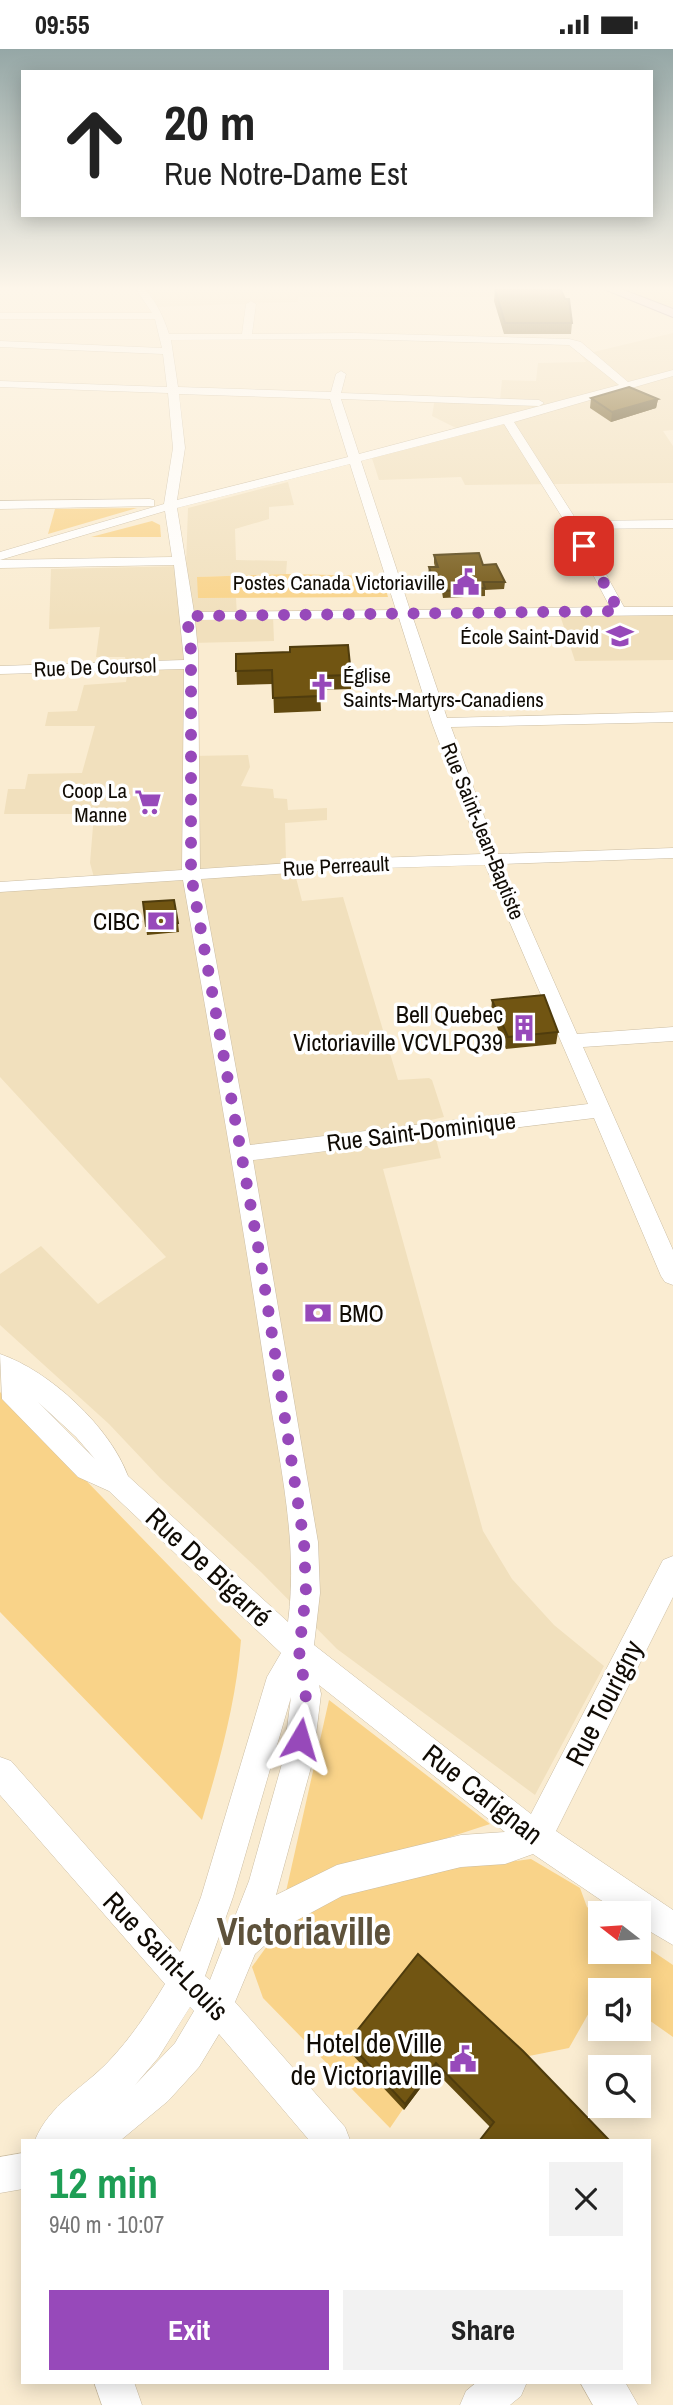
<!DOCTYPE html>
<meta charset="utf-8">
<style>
:root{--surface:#fff;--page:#f2f2f2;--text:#222;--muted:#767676;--accent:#9749ba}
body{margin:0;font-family:"Archivo Narrow",sans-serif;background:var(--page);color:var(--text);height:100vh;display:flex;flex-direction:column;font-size:26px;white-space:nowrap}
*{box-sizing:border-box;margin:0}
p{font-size:23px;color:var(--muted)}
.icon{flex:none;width:38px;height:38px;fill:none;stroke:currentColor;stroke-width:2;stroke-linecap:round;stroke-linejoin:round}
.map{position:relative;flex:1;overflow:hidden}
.panel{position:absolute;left:21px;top:2090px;width:630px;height:245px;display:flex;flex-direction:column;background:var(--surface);border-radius:0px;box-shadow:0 4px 18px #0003}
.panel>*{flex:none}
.banner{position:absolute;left:21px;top:21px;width:632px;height:147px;border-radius:0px;box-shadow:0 4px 18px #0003;background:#fff;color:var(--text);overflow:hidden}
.needle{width:46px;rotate:287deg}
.tools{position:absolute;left:588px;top:1852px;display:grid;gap:14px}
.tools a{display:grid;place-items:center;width:63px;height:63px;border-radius:0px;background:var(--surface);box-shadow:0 4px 18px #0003;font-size:35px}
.pin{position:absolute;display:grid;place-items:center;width:60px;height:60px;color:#fff;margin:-30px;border-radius:14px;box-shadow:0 4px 10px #0006}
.me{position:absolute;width:77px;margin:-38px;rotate:7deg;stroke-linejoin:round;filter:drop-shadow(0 0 5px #0008)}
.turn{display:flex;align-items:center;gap:24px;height:147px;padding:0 28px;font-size:32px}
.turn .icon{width:91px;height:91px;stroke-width:2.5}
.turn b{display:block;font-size:49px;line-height:60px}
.round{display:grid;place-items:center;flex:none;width:74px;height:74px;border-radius:0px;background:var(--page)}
.overview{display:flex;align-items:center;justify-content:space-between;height:119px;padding:0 28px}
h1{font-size:42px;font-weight:700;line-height:52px;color:#1e9e55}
.primary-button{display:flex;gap:14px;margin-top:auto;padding:14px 28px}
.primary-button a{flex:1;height:80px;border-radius:0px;background:var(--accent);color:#fff;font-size:28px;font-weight:700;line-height:80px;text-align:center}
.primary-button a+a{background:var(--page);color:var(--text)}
.status{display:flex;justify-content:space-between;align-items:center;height:49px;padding:0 35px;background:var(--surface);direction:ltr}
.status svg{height:19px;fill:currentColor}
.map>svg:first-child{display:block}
.built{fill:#f1e0bd}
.green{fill:#f9d389}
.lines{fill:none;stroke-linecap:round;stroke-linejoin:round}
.minor-casing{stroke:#cbbda3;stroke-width:1}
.major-casing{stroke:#9983a1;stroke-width:2}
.minor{fill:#fff;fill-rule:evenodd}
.major{fill:#eedbf9;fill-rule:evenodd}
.wall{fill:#61490f}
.shaded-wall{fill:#4f3c0d}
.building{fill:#715512;stroke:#4f3c0d;stroke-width:2}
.route{stroke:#9749ba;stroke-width:12;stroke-dasharray:0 21.6}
.labels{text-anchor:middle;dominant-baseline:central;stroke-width:7;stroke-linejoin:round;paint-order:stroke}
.far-poi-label{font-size:21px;fill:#100b04;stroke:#fff;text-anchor:end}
.far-street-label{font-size:21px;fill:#100b04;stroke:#fff}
.poi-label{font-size:24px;fill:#100b04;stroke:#fff;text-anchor:end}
.street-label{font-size:24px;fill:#100b04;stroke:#fff}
.near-street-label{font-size:28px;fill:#100b04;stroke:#fff}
.near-poi-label{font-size:28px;fill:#100b04;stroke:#fff;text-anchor:end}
.near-district-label{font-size:38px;font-weight:bold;fill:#5e523b;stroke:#fff}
</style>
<div class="status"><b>09:55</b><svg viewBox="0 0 49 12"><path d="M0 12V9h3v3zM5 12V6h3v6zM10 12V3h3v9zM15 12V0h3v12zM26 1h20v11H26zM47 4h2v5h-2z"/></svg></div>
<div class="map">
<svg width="673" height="2356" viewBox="0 0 673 2356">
<rect width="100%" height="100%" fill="#faecd1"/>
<path class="built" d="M 140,240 L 572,240 L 567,248 L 298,248 L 298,253 L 156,258 Z
M 607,240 L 673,240 L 673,268 Z
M 673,284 L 673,381 L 663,382 L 673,397 L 673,434 L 465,436 L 461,428 L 379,431 L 370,403 L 456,379 L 432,367 L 435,349 L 500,351 L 502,331 L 536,332 L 538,314 L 586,313 L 581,306 Z
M 288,433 L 294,456 L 269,458 L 269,470 L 235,480 L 236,511 L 287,512 L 286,525 L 198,528 L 198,549 L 236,549 L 237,567 L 273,567 L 274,592 L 190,594 L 191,707 L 248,706 L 250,718 L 241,737 L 273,740 L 274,749 L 287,750 L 288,761 L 327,759 L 327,771 L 285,774 L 286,811 L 294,821 L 302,852 L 343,848 L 398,1031 L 429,1029 L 432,1031 L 444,1068 L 431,1071 L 441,1109 L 383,1120 L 483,1482 L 512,1530 L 554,1576 L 604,1617 L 535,1746 L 337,1600 L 261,1523 L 160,1429 L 109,1375 L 0,1276 L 0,1225 L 41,1197 L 98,1255 L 166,1208 L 0,1028 L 0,838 L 95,832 L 90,814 L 94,765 L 4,765 L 8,740 L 25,740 L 28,725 L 82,724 L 95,677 L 45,677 L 48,663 L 77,662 L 84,636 L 126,633 L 128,620 L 125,608 L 96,608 L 100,578 L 49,580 L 51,520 L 186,517 L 188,459 Z
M 673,562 L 673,611 L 575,612 L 559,563 Z"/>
<path class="green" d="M 137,459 L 48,485 L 55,460 Z
M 152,472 L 160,476 L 161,488 L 91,488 Z
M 286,525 L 382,527 L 388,548 L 198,549 L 197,528 Z
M 0,1343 L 241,1591 C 236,1653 220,1711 202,1771 L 0,1563 Z
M 329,1651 L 490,1775 L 404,1803 L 285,1847 Z
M 531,1810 L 580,1839 L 587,1858 L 600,1867 L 600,1902 L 639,1902 L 639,1893 L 673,1916 L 673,1988 L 639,1964 L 639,1941 L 603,1939 L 569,1999 L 519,2009 L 450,1945 L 403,2060 L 390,2079 L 263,1949 L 252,1918 C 266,1898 281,1876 302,1863 C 361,1826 462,1819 531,1810 Z"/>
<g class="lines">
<defs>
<path id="minor" d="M 136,240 L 145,240 C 158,256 163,267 169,285 L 242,285 L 246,255 L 251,252 L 256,255 L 252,285 L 353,284 L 569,290 L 581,293 L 628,333 L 673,321 L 673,327 L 514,373 L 577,472 L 673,471 L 673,479 L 581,480 L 624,558 L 673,558 L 673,566 L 413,569 L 447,669 L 673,663 L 673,673 L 451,678 L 498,805 L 673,799 L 673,809 L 502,815 L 577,985 L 673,978 L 673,992 L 583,998 L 673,1201 L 673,1236 L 665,1233 L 661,1227 L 594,1069 L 253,1111 L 318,1493 L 320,1544 L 314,1596 L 531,1765 L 663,1511 L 673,1507 L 673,1548 L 556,1782 L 673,1861 L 673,1896 L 639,1876 L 639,1864 L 620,1864 L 533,1805 L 505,1815 L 461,1818 L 342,1847 L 288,1876 L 255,1905 L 235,1953 L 345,2078 L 350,2091 L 309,2091 L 219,1985 L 199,2018 L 168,2052 L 121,2091 L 35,2091 C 50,2055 82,2040 108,2013 C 131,1989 148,1963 165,1935 L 0,1746 L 0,1708 L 11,1712 L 180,1903 L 201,1848 L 267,1628 L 281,1604 L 109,1442 L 78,1428 L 2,1350 L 0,1305 C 50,1322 110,1378 128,1427 L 288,1573 C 299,1491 278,1407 266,1327 C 241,1161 212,996 183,831 L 0,843 L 0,833 L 182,821 L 184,620 L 0,625 L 0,617 L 184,611 L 174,516 L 0,519 L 0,511 L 172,508 L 165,462 L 0,511 L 0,503 L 164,455 L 173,399 L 168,344 L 0,338 L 0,332 L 167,338 L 163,305 L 0,298 L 0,292 L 162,299 L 155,270 L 0,270 L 0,264 L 152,264 ZM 353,290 L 569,296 L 619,336 L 359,405 L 341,350 L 539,357 L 544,354 L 539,351 L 341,344 L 346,325 L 341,322 L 336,325 L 331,343 L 178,338 L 171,291 ZM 179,345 L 330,350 L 348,408 L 177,451 L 185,399 ZM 504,375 L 567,476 L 610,558 L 410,561 L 361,412 ZM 350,415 L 396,561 L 194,563 L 177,459 ZM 399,569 L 432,674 L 481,805 L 349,810 L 200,820 L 198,602 L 195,571 ZM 485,816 L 588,1055 L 250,1096 L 201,830 L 349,820 ZM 38,1353 L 76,1388 L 95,1410 ZM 319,1636 L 505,1783 L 461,1786 L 337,1816 L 276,1846 L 313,1711 L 321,1645 ZM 291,1648 L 283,1711 L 249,1832 L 210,1931 L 205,1927 L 233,1848 ZM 190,1958 L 194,1962 L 175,1994 L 135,2036 L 158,2009 Z
M 150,450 L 154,451 L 154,457 L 0,460 L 0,452 Z
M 23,2104 L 23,2140 L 0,2144 L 0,2108 Z
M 94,2333 L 134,2333 L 142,2356 L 102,2356 Z
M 477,2333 L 527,2333 L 521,2347 L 510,2356 L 460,2356 L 466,2342 Z
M 580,2333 L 625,2333 L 638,2356 L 593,2356 Z"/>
<path id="major" d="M 604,240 L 621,240 L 673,260 L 673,268 Z"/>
</defs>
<use href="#minor" class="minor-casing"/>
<use href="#major" class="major-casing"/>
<use href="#minor" class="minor"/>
<use href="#major" class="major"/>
</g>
<path class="wall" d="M 495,240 L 572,274 L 571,285 L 504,285 L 494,252 Z
M 591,349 L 658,350 L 656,359 L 611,373 L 590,359 Z
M 434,506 L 483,516 L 505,533 L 504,540 L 485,541 L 485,547 L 443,549 L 442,543 L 435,543 L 428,526 L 429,518 L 435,518 L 434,514 Z
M 236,605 L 351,626 L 351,640 L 320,641 L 321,662 L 274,664 L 273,635 L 237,636 Z
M 143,853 L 178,874 L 179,883 L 147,886 Z
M 492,951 L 558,983 L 556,995 L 506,1000 L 491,963 Z
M 418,1905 L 609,2091 L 490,2078 L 434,2021 L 404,2061 L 348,2001 L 348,1993 Z"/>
<path class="shaded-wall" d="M 658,350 L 656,359 L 611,373 L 612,363 Z
M 436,2014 L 434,2021 L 404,2061 L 405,2055 Z"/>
<path class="building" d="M 495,240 L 561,241 L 565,250 L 569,250 L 572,274 L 505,274 Z
M 629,338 L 658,350 L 612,363 L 591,349 Z
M 479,504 L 483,516 L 496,515 L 505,533 L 483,533 L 485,539 L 444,542 L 442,535 L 435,536 L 429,518 L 438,518 L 434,506 Z
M 348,596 L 351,626 L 318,627 L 320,647 L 273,649 L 272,621 L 236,622 L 236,605 L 290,603 L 290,598 Z
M 174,851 L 178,874 L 146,877 L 143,853 Z
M 544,946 L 558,983 L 508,988 L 492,951 Z
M 418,1905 L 523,2002 L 609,2091 L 480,2091 L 494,2073 L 436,2014 L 405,2055 L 348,1993 Z"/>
<linearGradient id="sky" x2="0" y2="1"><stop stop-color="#95a7a6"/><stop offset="0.42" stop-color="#fdf6ea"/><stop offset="1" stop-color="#fdf6ea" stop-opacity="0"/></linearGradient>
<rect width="673" height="570" fill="url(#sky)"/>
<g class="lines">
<path class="route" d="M 300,1690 L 306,1645 L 299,1602 L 306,1544 L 304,1493 L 261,1214 L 191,826 L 191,602 L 187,567 L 619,562 L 584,497"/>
</g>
<defs>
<symbol id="civic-bare" viewBox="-9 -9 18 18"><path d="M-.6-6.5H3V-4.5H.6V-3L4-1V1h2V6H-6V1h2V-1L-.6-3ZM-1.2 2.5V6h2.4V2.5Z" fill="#9749ba" stroke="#fff" stroke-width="2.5" paint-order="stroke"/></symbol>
<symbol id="school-bare" viewBox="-9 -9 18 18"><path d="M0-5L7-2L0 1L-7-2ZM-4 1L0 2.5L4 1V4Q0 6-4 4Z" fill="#9749ba" stroke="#fff" stroke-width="2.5" paint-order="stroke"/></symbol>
<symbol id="church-bare" viewBox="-9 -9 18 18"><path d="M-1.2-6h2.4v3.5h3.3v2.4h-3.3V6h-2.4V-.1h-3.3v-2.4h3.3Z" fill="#9749ba" stroke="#fff" stroke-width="2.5" paint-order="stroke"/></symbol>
<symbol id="supermarket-bare" viewBox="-9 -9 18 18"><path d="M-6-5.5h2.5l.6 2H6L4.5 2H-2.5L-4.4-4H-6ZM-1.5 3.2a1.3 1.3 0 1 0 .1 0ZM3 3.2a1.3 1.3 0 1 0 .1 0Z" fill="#9749ba" stroke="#fff" stroke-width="2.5" paint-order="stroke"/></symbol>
<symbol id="bank-bare" viewBox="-9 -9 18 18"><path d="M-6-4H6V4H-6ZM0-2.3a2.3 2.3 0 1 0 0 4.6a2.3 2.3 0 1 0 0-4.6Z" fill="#9749ba" stroke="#fff" stroke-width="2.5" paint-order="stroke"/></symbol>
<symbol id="building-bare" viewBox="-9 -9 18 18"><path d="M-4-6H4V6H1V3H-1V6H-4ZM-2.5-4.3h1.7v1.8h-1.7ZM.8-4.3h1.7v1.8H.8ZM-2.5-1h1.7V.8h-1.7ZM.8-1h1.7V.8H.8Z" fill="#9749ba" stroke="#fff" stroke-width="2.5" paint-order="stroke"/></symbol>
</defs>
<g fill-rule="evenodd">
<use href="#civic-bare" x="447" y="514" width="38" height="38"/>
<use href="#school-bare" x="601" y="568" width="38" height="38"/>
<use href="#church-bare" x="303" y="619" width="38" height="38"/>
<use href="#supermarket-bare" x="129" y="734" width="38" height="38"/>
<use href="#bank-bare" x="142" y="853" width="38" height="38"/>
<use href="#building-bare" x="505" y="960" width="38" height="38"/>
<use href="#bank-bare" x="299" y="1245" width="38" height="38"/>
<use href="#civic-bare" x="444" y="1991" width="38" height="38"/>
</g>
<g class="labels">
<g class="far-poi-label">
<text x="445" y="533">Postes Canada Victoriaville</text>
<text x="599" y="587">École Saint-David</text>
<text x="343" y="626" text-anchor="start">Église<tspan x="343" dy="24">Saints-Martyrs-Canadiens</tspan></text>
<text x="127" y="741">Coop La<tspan x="127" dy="24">Manne</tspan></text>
</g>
<g class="far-street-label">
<text transform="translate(95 618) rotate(-2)">Rue De Coursol</text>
<text transform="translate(483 782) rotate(68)">Rue Saint-Jean-Baptiste</text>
<text transform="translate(336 817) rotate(-3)">Rue Perreault</text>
</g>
<g class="poi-label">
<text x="140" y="872">CIBC</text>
<text x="503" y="965">Bell Quebec<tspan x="503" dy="28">Victoriaville VCVLPQ39</tspan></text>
<text x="339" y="1264" text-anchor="start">BMO</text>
</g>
<g class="street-label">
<text transform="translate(421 1082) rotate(-7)">Rue Saint-Dominique</text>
</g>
<g class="near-street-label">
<text transform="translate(209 1518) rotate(43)">Rue De Bigarré</text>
<text transform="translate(604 1654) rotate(-63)">Rue Tourigny</text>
<text transform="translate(483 1745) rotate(38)">Rue Carignan</text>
<text transform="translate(166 1907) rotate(46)">Rue Saint-Louis</text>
</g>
<g class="near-poi-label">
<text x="442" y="1994">Hotel de Ville<tspan x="442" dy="32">de Victoriaville</tspan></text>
</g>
<g class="near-district-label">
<text x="304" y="1882">Victoriaville</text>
</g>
</g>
</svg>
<div class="tools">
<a><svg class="needle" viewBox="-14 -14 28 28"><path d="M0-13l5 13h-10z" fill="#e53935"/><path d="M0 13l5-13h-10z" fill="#767676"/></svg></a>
<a><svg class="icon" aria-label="sound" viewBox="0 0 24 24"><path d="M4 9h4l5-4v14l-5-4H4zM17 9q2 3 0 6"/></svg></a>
<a><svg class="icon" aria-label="search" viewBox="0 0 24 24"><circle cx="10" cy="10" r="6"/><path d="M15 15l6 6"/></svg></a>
</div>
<div class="pin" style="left:584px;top:497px;background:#d93025"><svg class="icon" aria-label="arrive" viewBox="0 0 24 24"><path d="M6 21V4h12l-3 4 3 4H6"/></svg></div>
<svg class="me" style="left:300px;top:1690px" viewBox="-20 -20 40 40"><path d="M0-17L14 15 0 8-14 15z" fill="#9749ba" stroke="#fff" stroke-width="4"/></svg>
<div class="banner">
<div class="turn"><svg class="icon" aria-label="ahead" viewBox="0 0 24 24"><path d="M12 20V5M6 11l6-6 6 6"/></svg><div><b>20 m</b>Rue Notre-Dame Est</div></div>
</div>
<section class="panel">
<div class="overview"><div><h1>12 min</h1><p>940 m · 10:07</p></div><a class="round"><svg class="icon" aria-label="close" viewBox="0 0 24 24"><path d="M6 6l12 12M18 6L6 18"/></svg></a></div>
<div class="primary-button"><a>Exit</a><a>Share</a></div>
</section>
</div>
